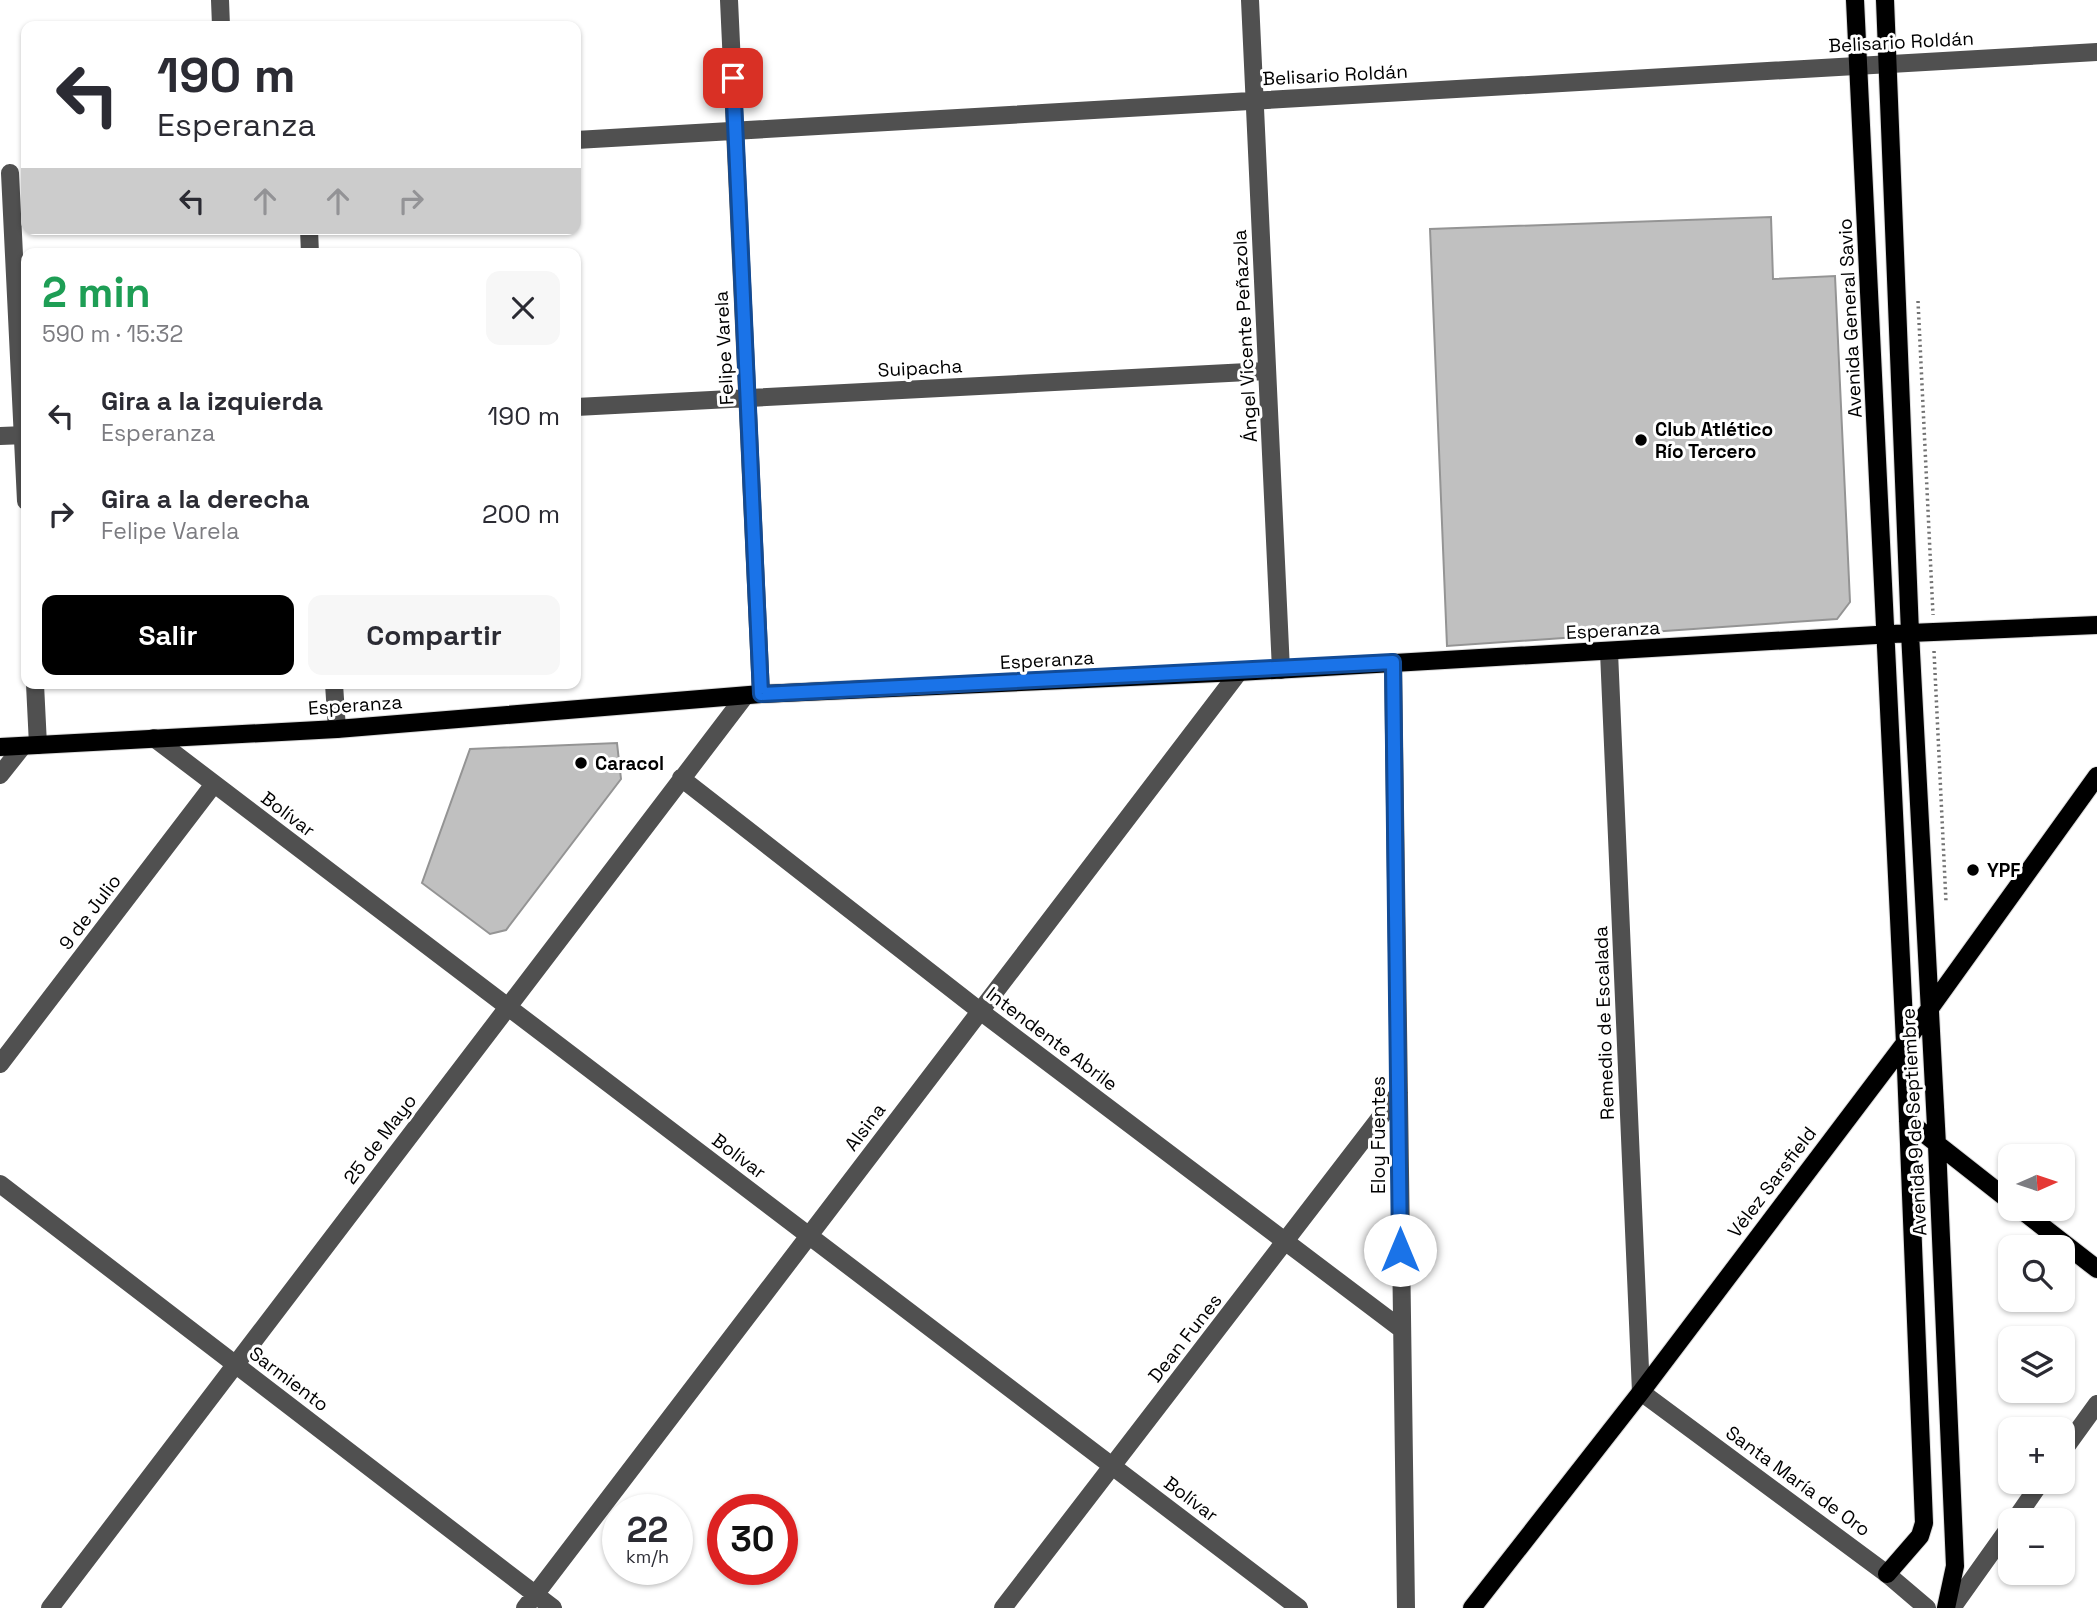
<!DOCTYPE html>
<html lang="es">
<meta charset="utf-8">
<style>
:root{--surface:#fff;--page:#f7f7f7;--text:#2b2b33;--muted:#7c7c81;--accent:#000}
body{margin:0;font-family:"Space Grotesk",sans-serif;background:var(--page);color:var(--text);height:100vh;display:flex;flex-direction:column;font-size:26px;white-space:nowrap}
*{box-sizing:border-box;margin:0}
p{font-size:23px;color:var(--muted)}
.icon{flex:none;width:38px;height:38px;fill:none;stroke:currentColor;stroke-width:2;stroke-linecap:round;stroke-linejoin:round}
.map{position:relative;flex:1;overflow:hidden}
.panel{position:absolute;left:21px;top:248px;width:560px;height:441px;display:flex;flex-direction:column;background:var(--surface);border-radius:14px;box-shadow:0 2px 5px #0004}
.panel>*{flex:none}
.hud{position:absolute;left:21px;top:21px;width:560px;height:214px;border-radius:14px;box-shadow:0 2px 5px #0004;background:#fff;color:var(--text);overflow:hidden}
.needle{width:46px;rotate:87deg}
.tools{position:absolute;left:1998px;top:1144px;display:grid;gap:14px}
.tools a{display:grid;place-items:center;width:77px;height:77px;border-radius:14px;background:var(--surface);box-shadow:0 2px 5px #0004;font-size:35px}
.speed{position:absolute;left:602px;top:1494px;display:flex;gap:14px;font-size:35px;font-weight:700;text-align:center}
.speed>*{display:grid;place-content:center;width:91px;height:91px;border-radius:50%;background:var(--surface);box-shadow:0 2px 5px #0004;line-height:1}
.speed small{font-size:18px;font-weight:400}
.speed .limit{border:10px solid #d22;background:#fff;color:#111}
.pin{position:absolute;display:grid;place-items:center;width:60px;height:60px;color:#fff;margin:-30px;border-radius:14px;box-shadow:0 4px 10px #0006}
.me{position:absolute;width:77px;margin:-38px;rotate:0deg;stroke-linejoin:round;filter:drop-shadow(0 0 5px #0008)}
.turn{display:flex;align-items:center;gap:24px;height:147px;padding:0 21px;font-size:32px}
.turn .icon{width:91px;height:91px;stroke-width:2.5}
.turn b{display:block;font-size:49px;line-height:60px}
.lanes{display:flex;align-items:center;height:66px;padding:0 21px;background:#0003;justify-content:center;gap:35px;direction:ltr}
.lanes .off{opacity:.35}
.round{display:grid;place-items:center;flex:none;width:74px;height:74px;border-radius:14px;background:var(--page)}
.summary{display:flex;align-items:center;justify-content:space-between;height:119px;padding:0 21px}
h1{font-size:42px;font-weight:700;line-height:52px;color:#1e9e55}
.action{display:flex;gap:14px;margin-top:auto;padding:14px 21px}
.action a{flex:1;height:80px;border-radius:14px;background:var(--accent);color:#fff;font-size:28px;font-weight:700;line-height:80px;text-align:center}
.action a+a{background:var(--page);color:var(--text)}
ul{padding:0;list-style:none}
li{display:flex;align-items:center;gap:21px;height:98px;padding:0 21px}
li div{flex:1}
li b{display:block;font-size:26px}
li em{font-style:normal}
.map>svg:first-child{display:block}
.building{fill:#c0c0c0;stroke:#949494;stroke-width:2}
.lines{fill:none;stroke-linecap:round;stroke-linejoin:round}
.major-casing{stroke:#dbdbdb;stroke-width:20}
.path{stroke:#727272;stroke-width:3.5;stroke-dasharray:2 3.5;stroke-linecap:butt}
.minor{stroke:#505050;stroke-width:18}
.major{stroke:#000;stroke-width:18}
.route-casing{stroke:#114b97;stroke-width:18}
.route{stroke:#1a73e8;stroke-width:12}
.poi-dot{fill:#000;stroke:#fff;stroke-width:2.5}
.labels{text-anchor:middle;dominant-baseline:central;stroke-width:6;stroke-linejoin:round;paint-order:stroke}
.street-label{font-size:19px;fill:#000;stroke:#fff}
.poi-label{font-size:19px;font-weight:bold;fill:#000;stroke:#fff;text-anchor:start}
</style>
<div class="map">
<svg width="2097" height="1608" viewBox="0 0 2097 1608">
<rect width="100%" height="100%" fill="#fff"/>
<path class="building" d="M 1771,217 L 1773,279 L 1835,276 L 1850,602 L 1837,619 L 1447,646 L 1430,229 Z
M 617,743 L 621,779 L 506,930 L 490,934 L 422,883 L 470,749 Z"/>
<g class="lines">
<defs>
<path id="major" d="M 1855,0 L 1905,1043 L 1924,1523 L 1920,1536 L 1887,1574
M 1885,0 L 1910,633 L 1937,1145 L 1955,1566 L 1946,1608
M 0,747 L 337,729 L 761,694 L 1239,672 L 1910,633 L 2097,625
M 1908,1121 L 2011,1202
M 2020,1209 L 2097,1269
M 1472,1608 L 1641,1392 L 1905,1043 L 2097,776"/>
</defs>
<use href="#major" class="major-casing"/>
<path class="path" d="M 1918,301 L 1933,615
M 1934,651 L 1946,902"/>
<path class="minor" d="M 220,0 L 221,26
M 729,0 L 761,694
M 1250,0 L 1281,670
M 576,140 L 2097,52
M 10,173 L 26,501
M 309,229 L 310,254
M 576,407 L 1267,371
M 0,436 L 26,435
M 1609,652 L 1641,1392 L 1887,1574 L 1927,1608
M 1393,662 L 1406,1608
M 35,684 L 38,745
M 334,684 L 337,729
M 154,738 L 1299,1608
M 0,775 L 23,746
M 681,778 L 980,1011 L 1400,1328
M 0,1064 L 214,784
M 0,1184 L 553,1608
M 2063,1451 L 2097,1404
M 2014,1521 L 2041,1482
M 50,1608 L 745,696
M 525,1608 L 1239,672
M 1003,1608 L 1399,1093
M 1952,1608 L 2011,1525"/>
<use href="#major" class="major"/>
</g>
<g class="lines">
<defs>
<path id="route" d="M 733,78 L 761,694 L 1393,662 L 1400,1250"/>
</defs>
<use href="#route" class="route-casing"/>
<use href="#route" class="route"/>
</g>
<g class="poi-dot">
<circle cx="1641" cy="440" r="7"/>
<circle cx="581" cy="763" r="7"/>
<circle cx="1973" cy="870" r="7"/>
</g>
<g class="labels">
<g class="street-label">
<text transform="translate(1901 42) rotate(-3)">Belisario Roldán</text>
<text transform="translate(1335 75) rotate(-3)">Belisario Roldán</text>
<text transform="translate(1850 318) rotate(-93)">Avenida General Savio</text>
<text transform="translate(1245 336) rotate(-93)">Ángel Vicente Peñazola</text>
<text transform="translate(724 348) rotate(-93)">Felipe Varela</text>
<text transform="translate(920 368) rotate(-3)">Suipacha</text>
<text transform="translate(1613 630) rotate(-3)">Esperanza</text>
<text transform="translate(1047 660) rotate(-3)">Esperanza</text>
<text transform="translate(355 705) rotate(-4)">Esperanza</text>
<text transform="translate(288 814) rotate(37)">Bolívar</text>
<text transform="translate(90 912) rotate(-53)">9 de Julio</text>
<text transform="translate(1604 1023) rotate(-92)">Remedio de Escalada</text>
<text transform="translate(1052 1039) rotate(37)">Intendente Abrile</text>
<text transform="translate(1914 1122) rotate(-93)">Avenida 9 de Septiembre</text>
<text transform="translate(865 1127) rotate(-53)">Alsina</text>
<text transform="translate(1378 1135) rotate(-90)">Eloy Fuentes</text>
<text transform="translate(380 1139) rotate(-53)">25 de Mayo</text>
<text transform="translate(739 1156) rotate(37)">Bolívar</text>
<text transform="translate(1772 1182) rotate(-53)">Vélez Sarsfield</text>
<text transform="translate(1185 1338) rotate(-52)">Dean Funes</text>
<text transform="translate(289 1379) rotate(37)">Sarmiento</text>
<text transform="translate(1798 1481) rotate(36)">Santa María de Oro</text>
<text transform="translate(1191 1499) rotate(37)">Bolívar</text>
</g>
<g class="poi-label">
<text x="1655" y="429">Club Atlético<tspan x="1655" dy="22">Río Tercero</tspan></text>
<text x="595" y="763">Caracol</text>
<text x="1987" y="870">YPF</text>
</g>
</g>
</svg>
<div class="tools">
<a><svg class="needle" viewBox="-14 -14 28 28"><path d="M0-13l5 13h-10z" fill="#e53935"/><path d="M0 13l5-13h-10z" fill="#7c7c81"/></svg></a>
<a><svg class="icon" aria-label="search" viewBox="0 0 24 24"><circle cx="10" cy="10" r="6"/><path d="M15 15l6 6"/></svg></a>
<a><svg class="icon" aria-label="layers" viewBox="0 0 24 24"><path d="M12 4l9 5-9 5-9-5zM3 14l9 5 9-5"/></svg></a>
<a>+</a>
<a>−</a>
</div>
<div class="speed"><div>22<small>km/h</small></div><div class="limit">30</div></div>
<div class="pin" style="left:733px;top:78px;background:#d93025"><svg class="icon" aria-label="arrive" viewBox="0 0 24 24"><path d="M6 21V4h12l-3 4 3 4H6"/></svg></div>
<svg class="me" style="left:1400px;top:1250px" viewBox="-20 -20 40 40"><circle r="19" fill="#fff"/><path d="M0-13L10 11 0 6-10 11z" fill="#1a73e8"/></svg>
<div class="hud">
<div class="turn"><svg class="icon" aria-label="left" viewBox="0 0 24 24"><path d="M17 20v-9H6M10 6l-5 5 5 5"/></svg><div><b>190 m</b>Esperanza</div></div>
<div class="lanes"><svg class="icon" aria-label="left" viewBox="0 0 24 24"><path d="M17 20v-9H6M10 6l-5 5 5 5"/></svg><svg class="icon off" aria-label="ahead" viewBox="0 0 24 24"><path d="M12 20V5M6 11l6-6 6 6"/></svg><svg class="icon off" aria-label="ahead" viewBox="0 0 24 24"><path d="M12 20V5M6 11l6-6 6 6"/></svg><svg class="icon off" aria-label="right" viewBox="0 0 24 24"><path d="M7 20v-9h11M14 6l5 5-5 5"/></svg></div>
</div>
<section class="panel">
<div class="summary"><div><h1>2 min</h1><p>590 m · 15:32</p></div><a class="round"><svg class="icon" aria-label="close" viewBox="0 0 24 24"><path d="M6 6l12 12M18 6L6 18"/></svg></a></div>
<ul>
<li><svg class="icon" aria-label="left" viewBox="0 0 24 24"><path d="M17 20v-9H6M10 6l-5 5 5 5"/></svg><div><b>Gira a la izquierda</b><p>Esperanza</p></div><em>190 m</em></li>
<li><svg class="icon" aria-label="right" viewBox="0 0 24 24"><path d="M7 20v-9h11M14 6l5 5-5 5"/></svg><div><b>Gira a la derecha</b><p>Felipe Varela</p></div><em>200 m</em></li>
</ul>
<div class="action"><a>Salir</a><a>Compartir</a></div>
</section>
</div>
